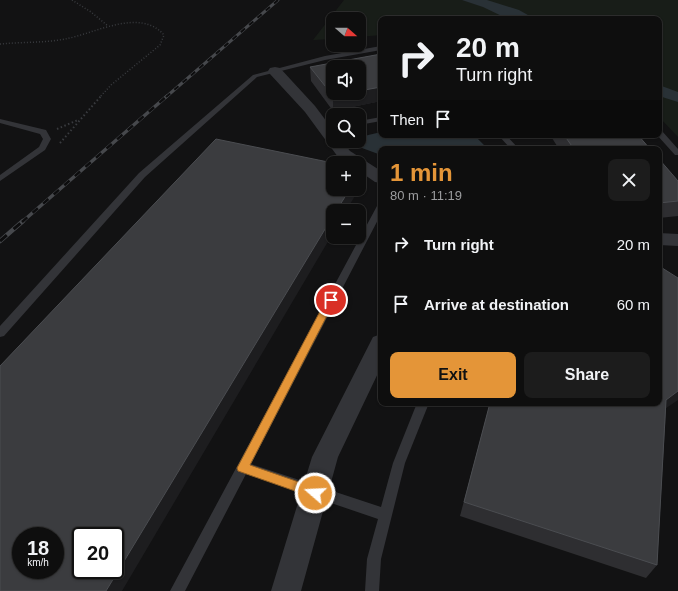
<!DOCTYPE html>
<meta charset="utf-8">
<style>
:root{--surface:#0e0e0e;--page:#1c1c1c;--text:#f1f3f6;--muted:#9b9c9e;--line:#2e2e2e;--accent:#e49538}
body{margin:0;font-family:Arial,sans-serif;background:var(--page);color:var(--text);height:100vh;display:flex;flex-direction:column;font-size:15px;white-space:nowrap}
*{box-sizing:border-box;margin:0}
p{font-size:13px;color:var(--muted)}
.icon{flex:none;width:22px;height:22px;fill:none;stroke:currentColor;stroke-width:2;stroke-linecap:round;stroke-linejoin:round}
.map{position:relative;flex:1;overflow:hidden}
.panel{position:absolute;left:378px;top:146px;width:284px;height:260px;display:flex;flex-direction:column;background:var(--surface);border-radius:8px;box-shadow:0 1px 3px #0004,0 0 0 1px var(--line)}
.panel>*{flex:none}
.hud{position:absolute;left:378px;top:16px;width:284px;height:122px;border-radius:8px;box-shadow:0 1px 3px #0004,0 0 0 1px var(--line);background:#0e0e0e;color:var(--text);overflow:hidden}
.needle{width:26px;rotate:110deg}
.fabs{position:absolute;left:326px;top:12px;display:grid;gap:8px}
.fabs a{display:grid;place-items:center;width:40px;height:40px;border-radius:8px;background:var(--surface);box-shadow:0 1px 3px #0004,0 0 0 1px var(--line);font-size:20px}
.speed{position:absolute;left:12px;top:527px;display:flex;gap:8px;font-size:20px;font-weight:700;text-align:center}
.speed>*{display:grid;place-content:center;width:52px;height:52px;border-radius:50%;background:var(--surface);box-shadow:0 1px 3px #0004,0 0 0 1px var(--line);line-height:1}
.speed small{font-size:10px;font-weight:400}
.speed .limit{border:2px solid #111;border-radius:6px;background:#fff;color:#111}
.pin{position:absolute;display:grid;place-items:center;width:34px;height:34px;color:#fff;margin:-17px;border:2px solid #fff;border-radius:50%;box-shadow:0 1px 4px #0007}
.me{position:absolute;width:44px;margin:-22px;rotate:289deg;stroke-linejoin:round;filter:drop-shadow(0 0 3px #0008)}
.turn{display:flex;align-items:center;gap:14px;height:84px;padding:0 12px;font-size:18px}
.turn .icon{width:52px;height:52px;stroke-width:2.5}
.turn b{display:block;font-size:28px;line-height:34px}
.then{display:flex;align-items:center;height:38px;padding:0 12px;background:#0003;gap:8px;font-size:15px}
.round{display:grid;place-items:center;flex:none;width:42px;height:42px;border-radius:8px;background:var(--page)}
.summary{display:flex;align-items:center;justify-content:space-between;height:68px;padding:0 12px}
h1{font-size:24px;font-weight:700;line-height:30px;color:var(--accent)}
.cta{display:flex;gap:8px;margin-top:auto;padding:8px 12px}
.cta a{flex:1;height:46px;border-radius:8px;background:var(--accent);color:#111;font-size:16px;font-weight:700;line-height:46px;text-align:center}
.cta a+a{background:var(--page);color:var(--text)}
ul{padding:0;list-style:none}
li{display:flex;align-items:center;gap:12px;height:60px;padding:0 12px}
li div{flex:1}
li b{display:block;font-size:15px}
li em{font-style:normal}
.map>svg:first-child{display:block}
.green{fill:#181d18}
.water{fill:#293136}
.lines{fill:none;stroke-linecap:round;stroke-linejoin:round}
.path-far1{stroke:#393b3f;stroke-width:1.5;stroke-dasharray:1 2;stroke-linecap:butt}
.path{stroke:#393b3f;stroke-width:2;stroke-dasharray:1.5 2.5;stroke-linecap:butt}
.lane{fill:#333438;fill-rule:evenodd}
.street{fill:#333438;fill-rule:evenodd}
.rail-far2-casing{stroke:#46484c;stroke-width:3}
.rail-far1-casing{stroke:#46484c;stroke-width:3.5}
.rail-casing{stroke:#46484c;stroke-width:4.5}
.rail-far2{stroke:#0d0d0e;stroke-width:2;stroke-dasharray:5.5;stroke-linecap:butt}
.rail-far1{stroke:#0d0d0e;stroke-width:2.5;stroke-dasharray:7;stroke-linecap:butt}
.rail{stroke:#0d0d0e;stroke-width:3;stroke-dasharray:9;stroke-linecap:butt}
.wall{fill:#2e2e31}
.shaded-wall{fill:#1d1d1f}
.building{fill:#3b3c3f;stroke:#4b4d51;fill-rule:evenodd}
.route{fill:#e49538;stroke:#946124}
</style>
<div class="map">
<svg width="678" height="591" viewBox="0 0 678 591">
<rect width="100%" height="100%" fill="#121213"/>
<path class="green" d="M 344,0 L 678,0 L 678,137 L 659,117 L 659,19 L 381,19 L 381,35 L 359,37 L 359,19 L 333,19 L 333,39 L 313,40 Z"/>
<path class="water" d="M 462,0 L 487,0 L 519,10 L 535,19 L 508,19 L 483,7 Z
M 659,85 L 678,92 L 678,102 L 659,96 Z
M 381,132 L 381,135 L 474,135 L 488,149 L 381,149 L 381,155 L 362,148 L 355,141 L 359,141 L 360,137 Z"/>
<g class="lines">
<path class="path-far1" d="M 72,0 L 91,12 L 108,26
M 0,44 C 21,42 44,43 65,39 C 94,34 140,7 164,35 L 160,45 L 111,85 L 100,97"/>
<path class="path" d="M 57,129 L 78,120
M 60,143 L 101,96"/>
<path class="lane" d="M 381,46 L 381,50 L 325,60 L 257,77 L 145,177 L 4,336 L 0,337 L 0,326 L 139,173 L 253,75 L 325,56 Z
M 381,117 L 381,121 L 359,125 L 359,121 Z
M 0,119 L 46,130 L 51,139 L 45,150 L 0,181 L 0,175 L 39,147 L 43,139 L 40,134 L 0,123 Z
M 659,131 L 662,131 L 678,149 L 678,155 L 675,155 L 657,135 L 659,135 Z
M 498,135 L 506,135 L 519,149 L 511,149 Z
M 381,203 L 381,214 L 251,464 L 381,507 L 393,463 L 417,403 L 429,403 L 405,463 L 381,559 L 379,591 L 365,591 L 367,559 L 378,519 L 246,474 L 185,591 L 170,591 L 377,206 Z"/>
<path class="street" d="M 275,67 L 280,68 L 315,106 L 333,130 L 333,141 L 342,141 L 350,151 L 381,171 L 381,183 L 375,182 L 359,171 L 359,163 L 347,163 L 338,157 L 305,112 L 270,74 L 268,71 L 270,68 Z
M 659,233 L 678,234 L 678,246 L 659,245 Z
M 381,334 L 381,367 L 338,457 L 301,591 L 271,591 L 312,457 L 373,337 Z"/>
<defs>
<path id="rail-far2" d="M 166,97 L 278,0"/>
<path id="rail-far1" d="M 22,222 L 167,96"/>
<path id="rail" d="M 0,241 L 23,221"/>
</defs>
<use href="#rail-far2" class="rail-far2-casing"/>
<use href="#rail-far1" class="rail-far1-casing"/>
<use href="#rail" class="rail-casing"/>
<use href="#rail-far2" class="rail-far2"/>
<use href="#rail-far1" class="rail-far1"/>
<use href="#rail" class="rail"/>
</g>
<path class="wall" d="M 381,54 L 381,101 L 333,111 L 311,81 L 310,67 Z
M 547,135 L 638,135 L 650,149 L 559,149 L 552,138 Z
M 659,159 L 678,181 L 678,216 L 659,218 Z
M 490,403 L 659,403 L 666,409 L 657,565 L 646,578 L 460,516 Z"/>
<path class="shaded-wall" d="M 381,87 L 381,101 L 333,111 L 333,96 L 349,93 L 359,93 L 359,91 Z
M 362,169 L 361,185 L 359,188 L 359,174 Z
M 350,189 L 359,189 L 346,211 L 336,211 Z
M 333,216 L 333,233 L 122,591 L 106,591 Z
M 678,391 L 678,400 L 656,415 L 666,400 Z"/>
<path class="building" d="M 381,54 L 381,87 L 359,91 L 359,67 L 333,67 L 333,93 L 349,93 L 333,96 L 310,67 Z
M 564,135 L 638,135 L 650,149 L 574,149 Z
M 216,139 L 333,163 L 333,189 L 350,189 L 336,211 L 333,211 L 333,216 L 106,591 L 0,591 L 0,366 ZM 21,536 L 55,536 L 55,570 L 21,570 ZM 81,536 L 115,536 L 115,570 L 81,570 Z
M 659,159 L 678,181 L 678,201 L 659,203 Z
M 359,169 L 362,169 L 359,174 Z
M 659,266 L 678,278 L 678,391 L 666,400 L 657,565 L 464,502 L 490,403 L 659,403 Z"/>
<path class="route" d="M 331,297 L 335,300 L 250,465 L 319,489 L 321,493 L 319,497 L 315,498 L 238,471 L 237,468 L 326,300 Z"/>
</svg>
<div class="fabs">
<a><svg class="needle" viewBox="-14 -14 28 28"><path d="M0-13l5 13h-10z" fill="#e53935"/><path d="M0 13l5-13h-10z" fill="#9b9c9e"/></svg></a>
<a><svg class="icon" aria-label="sound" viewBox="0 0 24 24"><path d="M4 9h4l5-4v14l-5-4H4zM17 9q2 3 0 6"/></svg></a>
<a><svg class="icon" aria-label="search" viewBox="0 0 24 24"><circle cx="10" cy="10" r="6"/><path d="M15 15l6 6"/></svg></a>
<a>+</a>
<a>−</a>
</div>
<div class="speed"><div>18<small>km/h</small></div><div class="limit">20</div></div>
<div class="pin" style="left:331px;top:300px;background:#d93025"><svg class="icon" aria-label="arrive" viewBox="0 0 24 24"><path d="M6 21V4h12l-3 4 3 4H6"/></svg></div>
<svg class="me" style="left:315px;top:493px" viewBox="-20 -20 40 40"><circle r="17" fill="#e49538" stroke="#fff" stroke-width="3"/><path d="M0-11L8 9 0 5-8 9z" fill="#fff"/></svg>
<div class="hud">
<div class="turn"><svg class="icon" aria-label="right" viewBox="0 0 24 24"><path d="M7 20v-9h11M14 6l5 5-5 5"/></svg><div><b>20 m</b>Turn right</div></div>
<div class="then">Then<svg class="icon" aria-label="arrive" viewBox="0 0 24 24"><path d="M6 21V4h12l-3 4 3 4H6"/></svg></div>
</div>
<section class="panel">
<div class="summary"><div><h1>1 min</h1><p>80 m · 11:19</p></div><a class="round"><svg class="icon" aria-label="close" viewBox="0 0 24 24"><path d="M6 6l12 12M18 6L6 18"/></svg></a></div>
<ul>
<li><svg class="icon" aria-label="right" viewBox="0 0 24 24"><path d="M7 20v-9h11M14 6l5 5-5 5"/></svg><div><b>Turn right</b></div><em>20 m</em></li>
<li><svg class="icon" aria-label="arrive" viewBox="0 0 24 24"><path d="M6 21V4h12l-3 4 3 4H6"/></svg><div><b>Arrive at destination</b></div><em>60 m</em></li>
</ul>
<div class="cta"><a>Exit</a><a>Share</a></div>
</section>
</div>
